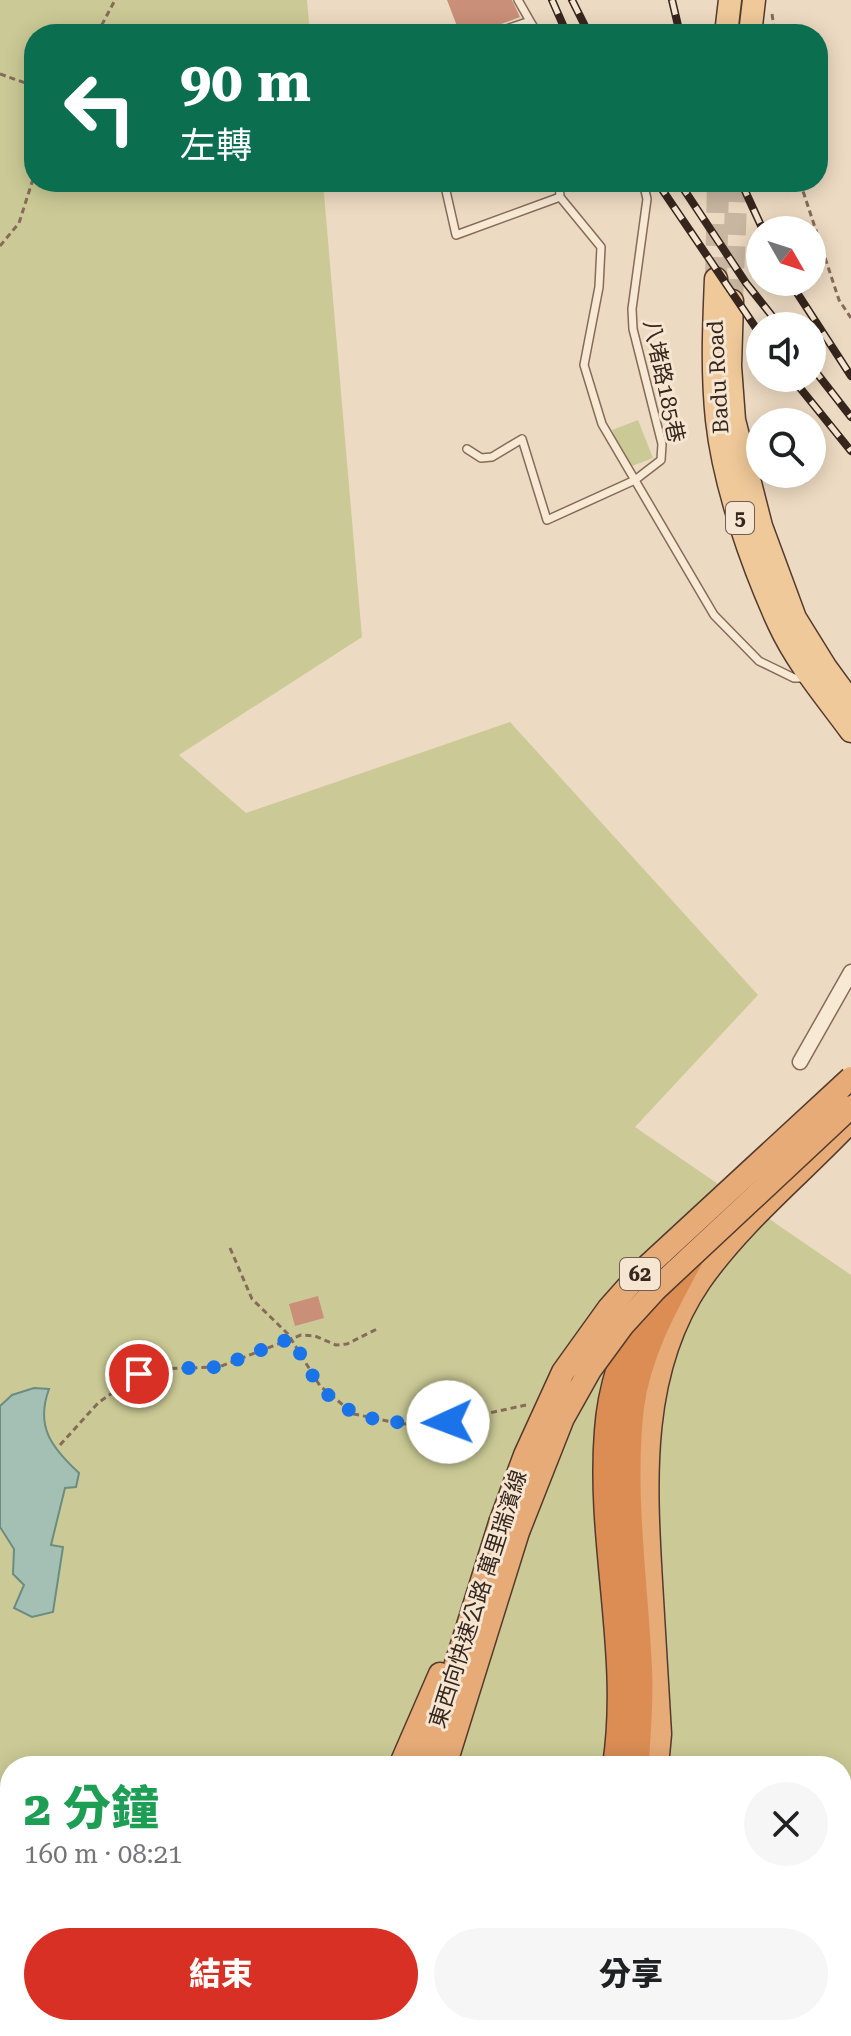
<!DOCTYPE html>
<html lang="zh-TW">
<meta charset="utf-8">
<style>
:root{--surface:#fff;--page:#f6f6f6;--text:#202124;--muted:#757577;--accent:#d93025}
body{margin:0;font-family:"Roboto Serif","Noto Sans TC",serif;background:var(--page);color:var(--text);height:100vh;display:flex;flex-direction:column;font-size:30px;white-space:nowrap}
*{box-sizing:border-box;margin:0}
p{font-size:26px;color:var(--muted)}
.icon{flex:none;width:44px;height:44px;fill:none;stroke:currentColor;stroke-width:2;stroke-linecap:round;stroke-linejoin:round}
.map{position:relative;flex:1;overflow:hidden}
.drawer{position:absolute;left:0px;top:1756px;width:852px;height:280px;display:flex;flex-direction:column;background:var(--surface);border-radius:32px 32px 0 0;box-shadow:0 4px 20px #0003}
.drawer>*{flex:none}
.hud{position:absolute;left:24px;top:24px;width:804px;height:168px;border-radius:32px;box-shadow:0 4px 20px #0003;background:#0b6e4f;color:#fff;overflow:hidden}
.needle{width:52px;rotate:129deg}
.fabs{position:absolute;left:746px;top:216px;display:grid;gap:16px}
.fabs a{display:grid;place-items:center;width:80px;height:80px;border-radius:50%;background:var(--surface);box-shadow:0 4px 20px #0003;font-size:40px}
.pin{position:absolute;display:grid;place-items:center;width:68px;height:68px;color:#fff;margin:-34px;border:4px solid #fff;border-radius:50%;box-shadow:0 2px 8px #0007}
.me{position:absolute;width:88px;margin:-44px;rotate:268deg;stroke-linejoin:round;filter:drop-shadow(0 0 6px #0008)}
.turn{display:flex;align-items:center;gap:28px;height:168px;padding:0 24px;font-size:36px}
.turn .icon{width:104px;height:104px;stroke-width:2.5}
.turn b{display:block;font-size:56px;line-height:68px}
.round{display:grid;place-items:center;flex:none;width:84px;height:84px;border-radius:42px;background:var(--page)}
.head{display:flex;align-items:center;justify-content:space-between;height:136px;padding:0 24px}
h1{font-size:48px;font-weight:800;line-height:60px;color:#1e9e55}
.primary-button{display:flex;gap:16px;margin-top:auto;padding:16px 24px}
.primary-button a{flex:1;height:92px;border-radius:48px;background:var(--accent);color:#fff;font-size:32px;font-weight:800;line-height:92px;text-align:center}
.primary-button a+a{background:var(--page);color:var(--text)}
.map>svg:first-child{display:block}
.green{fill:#cbca96}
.water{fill:#a4c0b4;stroke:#6b8d80;stroke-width:2}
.building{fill:#ca8f78}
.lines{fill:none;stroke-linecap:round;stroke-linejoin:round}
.primary-tunnel{stroke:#c8b6a1;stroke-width:22;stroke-dasharray:22 11;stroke-linecap:butt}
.service-casing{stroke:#866b59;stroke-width:10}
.minor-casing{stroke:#866b59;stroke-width:17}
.primary-casing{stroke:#543a2e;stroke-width:25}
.trunk-casing{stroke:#543a2e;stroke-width:25}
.motorway-casing{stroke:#543a2e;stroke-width:29}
.path{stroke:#866b59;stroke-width:3;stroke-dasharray:6 4;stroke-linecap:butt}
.service{stroke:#f8e9d5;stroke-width:7}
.minor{stroke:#f8e9d5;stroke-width:14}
.primary{stroke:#f0c99a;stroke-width:22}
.trunk{stroke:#e6ab77;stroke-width:22}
.motorway{stroke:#db8d54;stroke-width:26}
.rail-casing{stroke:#36261d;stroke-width:8}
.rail{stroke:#f5e5d1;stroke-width:5;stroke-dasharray:15;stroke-linecap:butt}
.trunk-bridge-casing{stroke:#543a2e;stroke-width:25;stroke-linecap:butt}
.trunk-bridge{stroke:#e6ab77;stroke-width:22}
.route{stroke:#1a73e8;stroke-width:14;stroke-dasharray:0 25.2}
.labels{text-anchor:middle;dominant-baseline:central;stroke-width:6;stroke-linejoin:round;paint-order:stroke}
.shield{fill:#f5e5d1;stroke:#6f5f53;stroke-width:2}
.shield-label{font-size:20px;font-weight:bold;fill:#36261d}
.street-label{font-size:22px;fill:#36261d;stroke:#f5e5d1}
</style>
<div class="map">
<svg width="851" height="2036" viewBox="0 0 851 2036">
<rect width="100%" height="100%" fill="#eddac2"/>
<path class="green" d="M 0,0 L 307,0 L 310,34 L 34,34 L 34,182 L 323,182 L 362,637 L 179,755 L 246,813 L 510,722 L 758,995 L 635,1127 L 851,1275 L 851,1930 L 842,1927 L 842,1766 L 10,1766 L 10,1840 L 0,1842 Z
M 638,420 L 653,458 L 627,468 L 612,430 Z"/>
<path class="water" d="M 34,1388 L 49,1389 C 35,1427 52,1448 79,1473 L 76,1487 L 65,1488 L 51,1545 L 63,1547 L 53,1612 L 32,1617 L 14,1608 L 24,1585 L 13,1574 L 14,1549 L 0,1527 L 0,1406 L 12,1395 Z"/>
<path class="building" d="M 447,0 L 512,0 L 520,17 L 490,28 L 486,34 L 460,34 Z
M 318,1296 L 324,1318 L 295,1326 L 289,1304 Z"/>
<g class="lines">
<path class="primary-tunnel" d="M 716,279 L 718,182
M 732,301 L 737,182"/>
<defs>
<path id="service" d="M 518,0 L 530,21
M 492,34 L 530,21 L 538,34
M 444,182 L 456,235 L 560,197
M 559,182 L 560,197 L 601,247 L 599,287 L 584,365 L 602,424 L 714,615 L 759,661 L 794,678 L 807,678
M 467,449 L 481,458 L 492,457 L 522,439 L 547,520 L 635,480 L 661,460 L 662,444 L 633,329 L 632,309 L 647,199 L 643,182
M 842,1967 L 851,1969"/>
<path id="minor" d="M 800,1062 L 851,972"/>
<path id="primary" d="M 726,34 L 730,0
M 750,34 L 754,0
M 716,279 C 714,326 712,373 717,420 C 724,485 752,565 779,624 C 797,663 826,697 851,731
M 732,301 L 730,366 L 734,420 L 761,526 L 795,618 L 826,668 L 851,702"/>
<path id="trunk" d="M 400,1766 L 440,1674
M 424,1766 L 500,1523
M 445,1766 L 518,1532
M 657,1766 L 660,1734 C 657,1683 654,1633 651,1582 C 645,1479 639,1370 700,1281 C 742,1221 801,1174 851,1121
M 168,2036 L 179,2026
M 207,2036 L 219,2026
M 237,2036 L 248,2026
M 528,2036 L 537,2026"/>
<path id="motorway" d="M 616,1766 C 633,1654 599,1543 608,1431 C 611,1385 628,1339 650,1298
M 636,1766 C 637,1734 641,1701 639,1669 C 635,1582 621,1493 631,1407 C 638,1352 666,1303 692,1255
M 461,2036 L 474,2026
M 496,2036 L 509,2026"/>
</defs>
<use href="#service" class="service-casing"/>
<use href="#minor" class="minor-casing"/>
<use href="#primary" class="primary-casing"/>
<use href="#trunk" class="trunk-casing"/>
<use href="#motorway" class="motorway-casing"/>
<path class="path" d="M 772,14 L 775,34
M 97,34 L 115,0
M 0,74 L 34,86
M 800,182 L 839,300 L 851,318
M 0,246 L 19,223 L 34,176
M 230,1248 L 252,1299 L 288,1334 L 320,1386 L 354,1414 L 402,1424 L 448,1422 L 526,1405
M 60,1445 L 98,1403 L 139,1374 L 156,1369 L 219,1367 L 301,1335 L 315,1336 L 336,1345 L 347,1344 L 377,1329
M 0,1824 L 10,1828"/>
<use href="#service" class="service"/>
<use href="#minor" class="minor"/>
<use href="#primary" class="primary"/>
<use href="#trunk" class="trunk"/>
<use href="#motorway" class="motorway"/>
<defs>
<path id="rail" d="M 552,0 L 567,34
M 572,0 L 589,34
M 672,0 L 680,34
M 657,182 L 760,334
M 679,182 L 746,283 L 780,326
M 741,182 L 763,230
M 790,282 L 851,376
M 812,367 L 851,417
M 792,378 L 851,451"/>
</defs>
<use href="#rail" class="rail-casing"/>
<use href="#rail" class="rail"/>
<defs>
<path id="trunk-bridge" d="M 500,1523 L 525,1455 L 563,1372 L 609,1308 L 641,1272 L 851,1078
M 518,1532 L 563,1418 L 590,1370 L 623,1325 L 655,1290 L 851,1107"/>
</defs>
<use href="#trunk-bridge" class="trunk-bridge-casing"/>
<use href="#trunk-bridge" class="trunk-bridge"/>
</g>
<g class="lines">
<path class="route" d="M 139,1374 L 156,1369 L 219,1367 L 291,1338 C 300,1352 307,1368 317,1382 C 349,1426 399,1424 448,1422"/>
</g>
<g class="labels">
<g class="shield">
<rect x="726" y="502" width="28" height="32" rx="6"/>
<rect x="620" y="1258" width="40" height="32" rx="6"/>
</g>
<g class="shield-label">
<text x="740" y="518">5</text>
<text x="640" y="1274">62</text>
</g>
<g class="street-label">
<text transform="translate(718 377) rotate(-93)">Badu Road</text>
<text transform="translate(664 381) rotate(78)">八堵路185巷</text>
<text transform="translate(478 1599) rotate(-72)">東西向快速公路 萬里瑞濱線</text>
</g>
</g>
</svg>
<div class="fabs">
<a><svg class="needle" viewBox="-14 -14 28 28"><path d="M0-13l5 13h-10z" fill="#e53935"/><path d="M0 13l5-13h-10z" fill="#757577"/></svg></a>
<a><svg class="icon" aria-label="sound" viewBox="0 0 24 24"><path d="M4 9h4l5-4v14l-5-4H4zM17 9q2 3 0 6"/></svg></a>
<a><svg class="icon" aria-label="search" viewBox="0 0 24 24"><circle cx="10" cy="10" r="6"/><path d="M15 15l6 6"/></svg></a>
</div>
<div class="pin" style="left:139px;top:1374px;background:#d93025"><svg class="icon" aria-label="arrive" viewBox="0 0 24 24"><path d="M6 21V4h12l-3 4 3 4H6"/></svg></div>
<svg class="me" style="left:448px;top:1422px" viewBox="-20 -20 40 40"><circle r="19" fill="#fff"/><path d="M0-13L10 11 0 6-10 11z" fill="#1a73e8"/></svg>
<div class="hud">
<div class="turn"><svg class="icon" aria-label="left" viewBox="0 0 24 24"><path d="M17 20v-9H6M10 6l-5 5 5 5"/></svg><div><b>90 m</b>左轉</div></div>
</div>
<section class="drawer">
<div class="head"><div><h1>2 分鐘</h1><p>160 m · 08:21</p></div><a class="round"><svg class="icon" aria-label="close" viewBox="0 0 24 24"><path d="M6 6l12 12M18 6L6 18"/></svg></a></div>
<div class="primary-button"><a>結束</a><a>分享</a></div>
</section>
</div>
